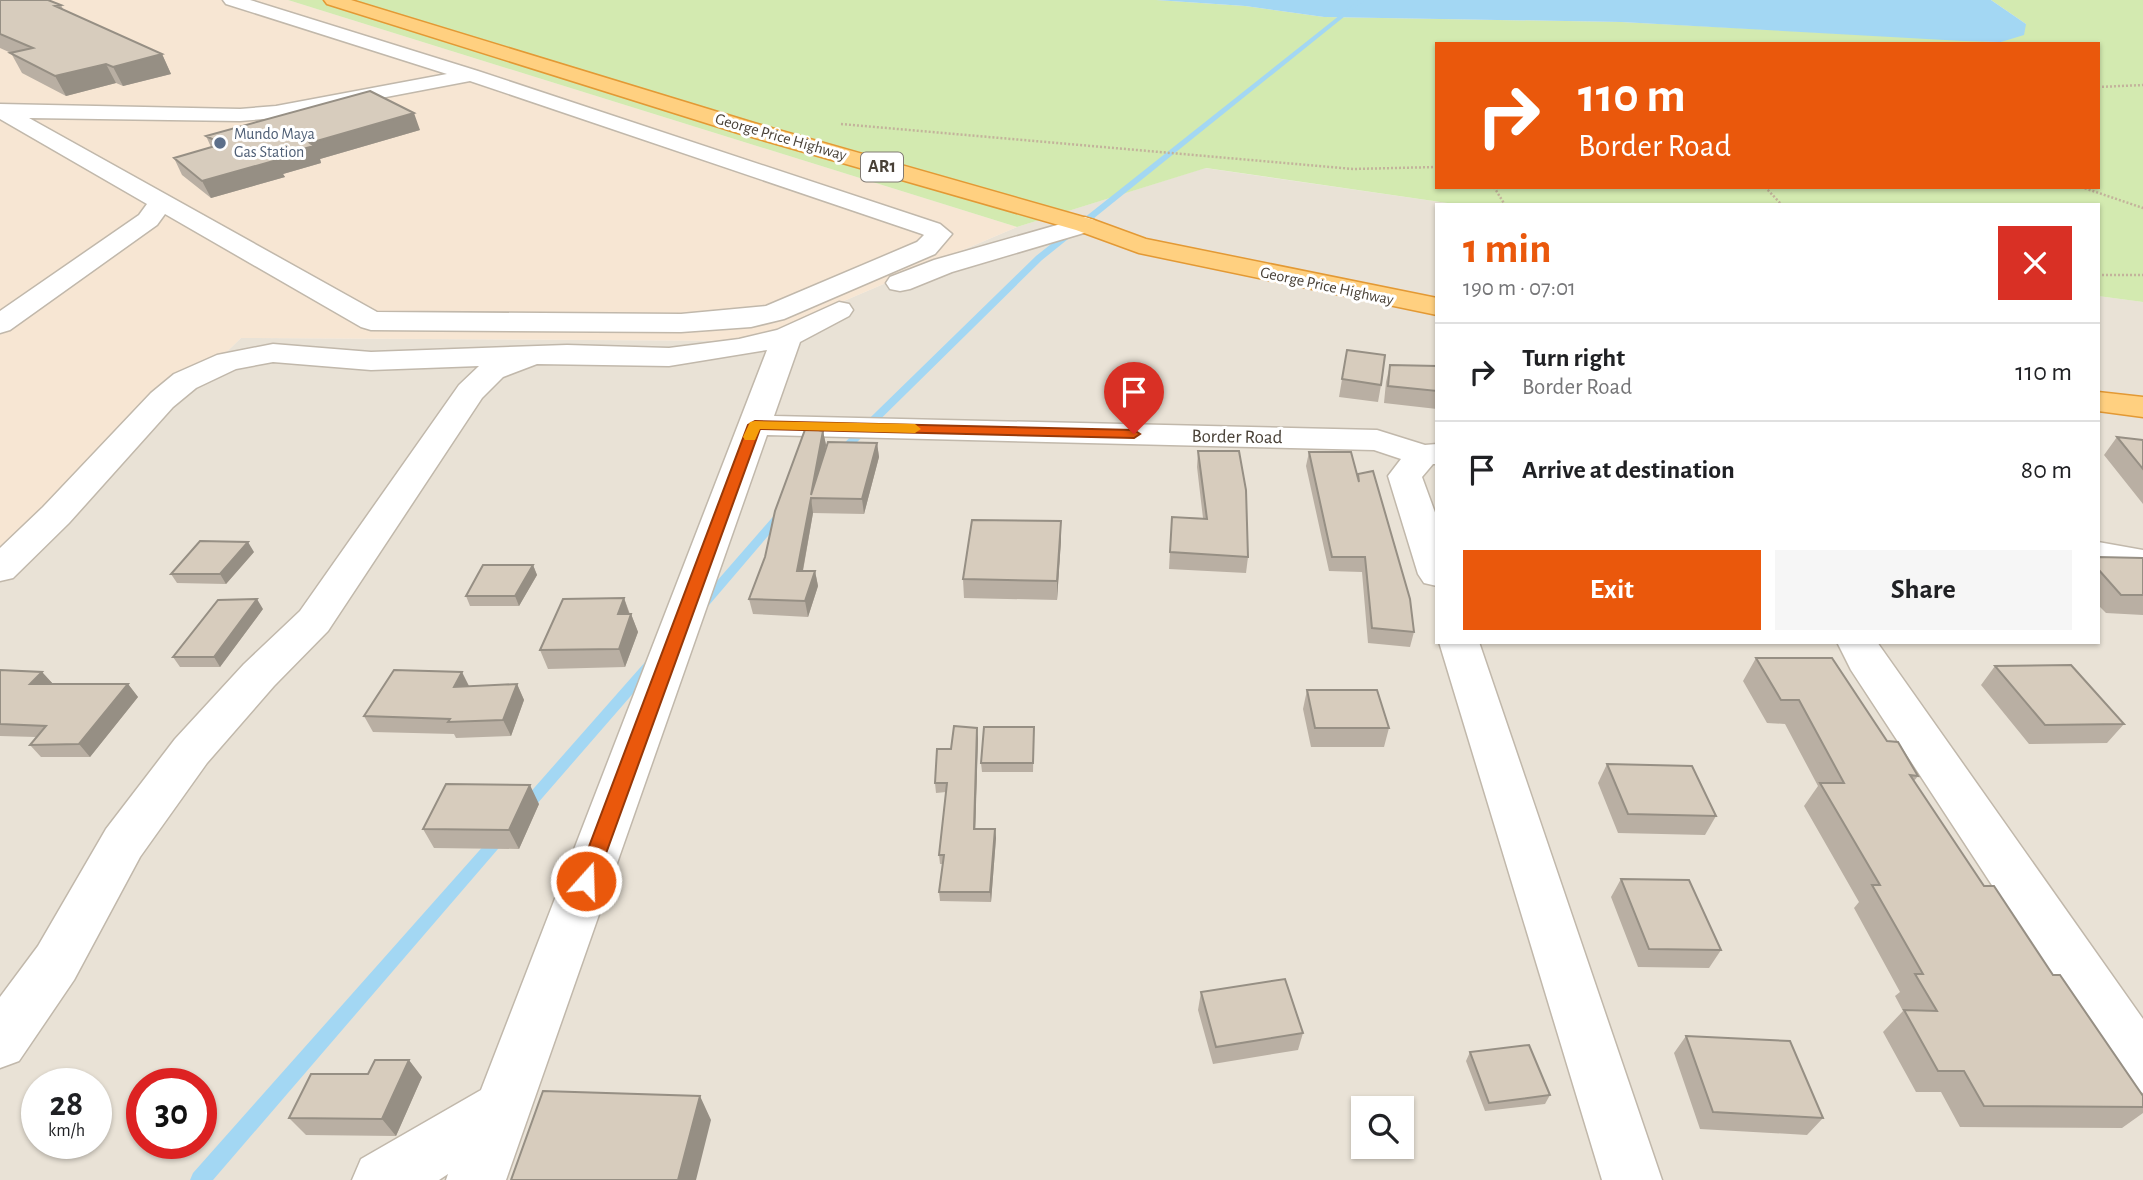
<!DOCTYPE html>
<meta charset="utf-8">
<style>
:root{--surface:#fff;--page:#f6f6f6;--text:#202124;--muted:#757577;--line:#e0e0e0;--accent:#ea580c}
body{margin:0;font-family:"Alegreya Sans",sans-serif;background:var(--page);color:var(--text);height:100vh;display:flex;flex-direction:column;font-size:26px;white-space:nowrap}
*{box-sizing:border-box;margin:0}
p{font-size:23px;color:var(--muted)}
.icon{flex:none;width:38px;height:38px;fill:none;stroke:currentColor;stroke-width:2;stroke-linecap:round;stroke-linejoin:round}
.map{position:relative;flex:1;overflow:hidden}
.sheet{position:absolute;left:1435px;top:203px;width:665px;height:441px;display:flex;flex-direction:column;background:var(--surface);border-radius:0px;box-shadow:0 2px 5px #0004}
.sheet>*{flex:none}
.top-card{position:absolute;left:1435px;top:42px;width:665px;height:147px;border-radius:0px;box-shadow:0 2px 5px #0004;background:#ea580c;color:#fff;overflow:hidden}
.fabs{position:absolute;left:1351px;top:1096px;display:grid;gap:14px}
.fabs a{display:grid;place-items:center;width:63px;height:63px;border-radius:0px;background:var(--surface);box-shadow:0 2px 5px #0004;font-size:35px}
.speed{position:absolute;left:21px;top:1068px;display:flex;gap:14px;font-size:35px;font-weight:700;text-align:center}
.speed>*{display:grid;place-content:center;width:91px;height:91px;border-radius:50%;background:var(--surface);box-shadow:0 2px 5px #0004;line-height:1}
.speed small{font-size:18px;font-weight:400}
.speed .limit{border:10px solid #d22;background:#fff;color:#111}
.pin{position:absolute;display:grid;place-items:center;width:60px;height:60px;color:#fff;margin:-72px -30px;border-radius:50% 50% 50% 0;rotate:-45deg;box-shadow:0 0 7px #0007}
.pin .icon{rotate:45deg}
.me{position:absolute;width:77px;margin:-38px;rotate:20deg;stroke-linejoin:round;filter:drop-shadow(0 0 5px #0008)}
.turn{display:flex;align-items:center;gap:24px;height:147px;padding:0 28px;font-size:32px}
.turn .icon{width:91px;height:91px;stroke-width:2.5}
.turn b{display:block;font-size:49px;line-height:60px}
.round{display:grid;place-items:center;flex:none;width:74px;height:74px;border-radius:0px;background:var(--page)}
.overview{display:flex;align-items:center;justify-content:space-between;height:119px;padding:0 28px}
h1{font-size:42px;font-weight:700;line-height:52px;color:var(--accent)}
.primary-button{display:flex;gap:14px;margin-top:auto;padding:14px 28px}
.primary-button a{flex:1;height:80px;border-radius:0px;background:var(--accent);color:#fff;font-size:28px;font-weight:700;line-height:80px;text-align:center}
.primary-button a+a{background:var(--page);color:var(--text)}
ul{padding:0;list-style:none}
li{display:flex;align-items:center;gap:21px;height:98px;padding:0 28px;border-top:2px solid var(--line)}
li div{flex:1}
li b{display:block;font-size:26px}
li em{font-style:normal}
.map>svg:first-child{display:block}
.residential{fill:#e9e2d6;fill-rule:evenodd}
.commercial{fill:#f7e6d3}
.green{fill:#d3eab0;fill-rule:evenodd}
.water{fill:#a3d7f3}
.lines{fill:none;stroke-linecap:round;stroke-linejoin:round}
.stream{fill:#a3d7f3;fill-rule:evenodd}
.minor-casing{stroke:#c1b8ab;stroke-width:3}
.trunk-casing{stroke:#e39934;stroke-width:3}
.path{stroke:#c3b39b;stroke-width:2.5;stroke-dasharray:2 2;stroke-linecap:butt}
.minor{fill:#fff;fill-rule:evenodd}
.trunk{fill:#ffd080;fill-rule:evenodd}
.wall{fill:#b9afa3}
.shaded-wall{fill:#968f84}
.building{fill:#d7ccbd;stroke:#968f84;stroke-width:2}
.route{fill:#ea580c;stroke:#983908;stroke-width:2}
.slow{fill:#f59e0b}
.service-dot{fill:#5c6f8a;stroke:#fff;stroke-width:2.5}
.labels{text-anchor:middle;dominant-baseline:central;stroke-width:6;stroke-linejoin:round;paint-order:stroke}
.far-service-label{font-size:16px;fill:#4e5e75;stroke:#fff;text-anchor:start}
.far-street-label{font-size:16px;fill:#494137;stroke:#fff}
.shield{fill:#fff;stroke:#807a73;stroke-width:2}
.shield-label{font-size:18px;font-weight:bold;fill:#494137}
.street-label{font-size:19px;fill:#494137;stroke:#fff}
</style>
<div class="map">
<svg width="2143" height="1180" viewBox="0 0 2143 1180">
<rect width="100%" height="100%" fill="#f5f0e9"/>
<path class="residential" d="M 1205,168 L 1461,205 L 1437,205 L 1437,642 L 2098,642 L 2098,296 L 2143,302 L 2143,1180 L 0,1180 L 0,571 L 241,338 L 750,341 L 1017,227 ZM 37,1083 L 96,1083 L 96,1143 L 37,1143 ZM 142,1083 L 201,1083 L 201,1143 L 142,1143 ZM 1363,1108 L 1402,1108 L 1402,1146 L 1363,1146 Z"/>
<path class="commercial" d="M 0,0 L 288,0 L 1017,227 L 750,341 L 241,338 L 0,571 Z"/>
<path class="green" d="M 288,0 L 1156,0 L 1245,6 L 1324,17 L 1621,22 L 2001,42 L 2026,24 L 1991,0 L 2143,0 L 2143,302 L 2098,296 L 2098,205 L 1461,205 L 1206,168 L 1017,227 ZM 1437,44 L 2098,44 L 2098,187 L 1437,187 Z"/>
<path class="water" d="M 1156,0 L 1991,0 L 2026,24 L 2024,35 L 2001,42 L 1963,41 L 1621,22 L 1324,17 L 1245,6 Z"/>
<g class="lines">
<path class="stream" d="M 1359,0 L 1365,0 L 1042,260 L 845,454 L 837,454 L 836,452 L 837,450 L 1036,256 Z
M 782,509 L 788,513 L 786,515 L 704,611 L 696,611 L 694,608 L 696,605 L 778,511 Z
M 651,659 L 656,661 L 658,664 L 656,667 L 530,812 L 525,814 L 520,812 L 518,808 L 520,804 L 646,661 Z
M 499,832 L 504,834 L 507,838 L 504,842 L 213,1180 L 190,1180 L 193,1173 L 494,834 Z"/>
<defs>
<path id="minor" d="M 223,0 L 250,0 L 478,71 L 940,224 L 952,234 L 935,254 L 784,319 L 751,327 L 681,332 L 371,330 L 361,327 L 165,214 L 157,225 L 10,330 L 0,333 L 0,311 L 139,215 L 147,204 L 0,119 L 0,104 L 240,109 L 276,106 L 447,74 L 226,4 ZM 470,81 L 922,234 L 924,235 L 917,242 L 766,306 L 681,314 L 377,312 L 29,118 L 240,121 L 276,118 Z
M 1085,217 L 1094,220 L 1098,225 L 1094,230 L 952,272 L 910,289 L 900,291 L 890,289 L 886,283 L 890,277 L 934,260 Z
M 839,302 L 849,304 L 853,310 L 849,316 L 800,342 L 774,416 L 1377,430 L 1425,445 L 1437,444 L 1437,464 L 1433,464 L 1422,477 L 1437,518 L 1437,586 L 1424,583 L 1418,574 L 1388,476 L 1401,459 L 1374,450 L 767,435 L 506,1180 L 446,1180 L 448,1174 L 439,1180 L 352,1180 L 361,1159 L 481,1090 L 767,350 L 669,366 L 537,364 L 503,377 L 482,398 L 328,631 L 274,686 L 207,763 L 140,857 L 74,980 L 19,1061 L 0,1068 L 0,997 L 38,946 L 106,829 L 175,739 L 244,664 L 300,611 L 459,385 L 479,366 L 371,370 L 273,362 L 236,369 L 196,388 L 173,407 L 69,523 L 13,578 L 0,581 L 0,548 L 43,507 L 151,393 L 174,374 L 217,355 L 273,344 L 371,352 L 567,345 L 669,348 L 739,339 L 777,330 Z
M 2098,542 L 2143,550 L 2143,574 L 2098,566 Z
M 1439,642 L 1479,642 L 1662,1180 L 1602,1180 Z
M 1837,642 L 1877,642 L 2143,1019 L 2143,1093 L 2123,1085 L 1851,670 Z"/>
<path id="trunk" d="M 324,0 L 351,0 L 754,123 L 1094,220 L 1146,239 L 1437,298 L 1437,315 L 1139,253 L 1076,230 L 738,133 L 327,4 Z
M 2098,392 L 2143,397 L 2143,417 L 2098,411 Z"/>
</defs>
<use href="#minor" class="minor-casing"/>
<use href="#trunk" class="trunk-casing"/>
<path class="path" d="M 2098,87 L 2143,85
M 841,124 L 1353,169 L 1437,167
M 1494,187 L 1505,205
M 1765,187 L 1782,205
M 2081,187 L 2143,208
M 2098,275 L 2143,275"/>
<use href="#minor" class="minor"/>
<use href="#trunk" class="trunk"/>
</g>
<path class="wall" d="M 0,0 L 61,5 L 64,11 L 162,54 L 171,74 L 123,86 L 116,83 L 66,96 L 22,73 L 11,53 L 0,48 Z
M 420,130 L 320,159 L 321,163 L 283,174 L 285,177 L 211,198 L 182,175 L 174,158 L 211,147 L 206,136 Z
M 1347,350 L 1381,385 L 1378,402 L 1339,397 Z
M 1390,365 L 1437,366 L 1437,409 L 1384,403 L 1386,382 Z
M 823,431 L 826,445 L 824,454 L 877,443 L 879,457 L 864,514 L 813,513 L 803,571 L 815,571 L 818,586 L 808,617 L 753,614 L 749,599 L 765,557 Z
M 2117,437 L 2143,440 L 2143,504 L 2104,455 Z
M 1198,451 L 1248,557 L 1246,573 L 1169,569 L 1172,517 L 1203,518 L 1197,467 Z
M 1309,452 L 1357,477 L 1414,632 L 1410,647 L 1368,643 L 1362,572 L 1329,571 L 1306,466 Z
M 1061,540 L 1057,600 L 964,598 L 963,579 Z
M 254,552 L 226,584 L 177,583 L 171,574 Z
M 2098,557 L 2143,558 L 2143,615 L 2106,613 L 2098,605 Z
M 533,565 L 537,575 L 519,606 L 470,606 L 466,596 Z
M 624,598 L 630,614 L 631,614 L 638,632 L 625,667 L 548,669 L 540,650 Z
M 263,609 L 220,667 L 180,667 L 173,657 Z
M 1756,658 L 1887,741 L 1918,776 L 1914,781 L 1984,886 L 2053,975 L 2143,1096 L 2143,1113 L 2122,1128 L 1960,1127 L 1941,1092 L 1916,1092 L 1883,1032 L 1903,1011 L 1895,996 L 1900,992 L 1854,908 L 1859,902 L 1804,806 L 1818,786 L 1785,724 L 1767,723 L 1743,681 Z
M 1995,666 L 2124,724 L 2107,743 L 2029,744 L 1981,685 Z
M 0,670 L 42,672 L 53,684 L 128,684 L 138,697 L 90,757 L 41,757 L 30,745 L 36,737 L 0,736 Z
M 517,684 L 524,700 L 511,736 L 456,738 L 454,734 L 373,732 L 364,716 L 469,686 Z
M 1307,690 L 1389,728 L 1384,747 L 1311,747 L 1303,709 Z
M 1034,727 L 1033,772 L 982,772 L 981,763 Z
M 978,738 L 975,829 L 995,829 L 996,838 L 991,902 L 940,901 L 939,892 L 943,864 L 940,864 L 939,855 L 946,792 L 936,793 L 935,783 L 951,749 Z
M 1607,764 L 1716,816 L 1705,835 L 1618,833 L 1598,783 Z
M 539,804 L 519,849 L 434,848 L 423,829 Z
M 1621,879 L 1721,950 L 1709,968 L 1638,967 L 1611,897 Z
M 1201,992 L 1303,1033 L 1298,1050 L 1213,1064 L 1198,1010 Z
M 1686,1036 L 1823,1118 L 1807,1135 L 1700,1129 L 1674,1053 Z
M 1470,1052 L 1550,1095 L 1545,1104 L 1485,1111 L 1466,1061 Z
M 422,1077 L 396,1136 L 306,1135 L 289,1118 Z"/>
<path class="shaded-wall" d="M 162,54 L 171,74 L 123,86 L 113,67 Z
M 106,64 L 116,83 L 66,96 L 55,76 Z
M 414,113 L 420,130 L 320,159 L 321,163 L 283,174 L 285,177 L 211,198 L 202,181 L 310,143 Z
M 823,431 L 826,445 L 816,498 L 811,495 Z
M 877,443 L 879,457 L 864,514 L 862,499 Z
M 811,498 L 813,513 L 800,586 L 797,571 Z
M 1061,521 L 1061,540 L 1057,600 L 1057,581 Z
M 248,542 L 254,552 L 226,584 L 220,574 Z
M 533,565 L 537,575 L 519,606 L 515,596 Z
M 815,571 L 818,586 L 808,617 L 805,601 Z
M 624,598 L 630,616 L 631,614 L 638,632 L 625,667 L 619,649 L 618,614 Z
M 257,599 L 263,609 L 220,667 L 214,657 Z
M 42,672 L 53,684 L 30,684 Z
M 462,672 L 470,688 L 454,687 Z
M 128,684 L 138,697 L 90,757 L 79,744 Z
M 517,684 L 524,700 L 511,736 L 503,720 Z
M 977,728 L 978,738 L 975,838 L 974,829 Z
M 530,785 L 539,804 L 519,849 L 509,830 Z
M 995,829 L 996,838 L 991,902 L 990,892 Z
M 409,1060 L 422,1077 L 396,1136 L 382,1119 Z
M 700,1096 L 711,1120 L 696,1180 L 678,1180 Z"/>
<path class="building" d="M 0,0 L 48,0 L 61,5 L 55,6 L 162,54 L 113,67 L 106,64 L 55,76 L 10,53 L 33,48 L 0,34 Z
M 370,91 L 414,113 L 310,143 L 314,146 L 273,157 L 277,160 L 202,181 L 174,158 L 222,144 L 206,136 Z
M 1347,350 L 1385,355 L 1381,385 L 1342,379 Z
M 1390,365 L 1437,366 L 1437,391 L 1388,386 Z
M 806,427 L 823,431 L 811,495 L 828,442 L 877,443 L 862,499 L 811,498 L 797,571 L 815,571 L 805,601 L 749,599 L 765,557 L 775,511 Z
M 2117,437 L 2143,440 L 2143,469 Z
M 1198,451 L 1239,451 L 1246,490 L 1248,557 L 1170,552 L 1172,517 L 1207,519 Z
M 1309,452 L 1351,452 L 1359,482 L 1358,474 L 1373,471 L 1410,599 L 1414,632 L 1372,628 L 1365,557 L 1332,557 Z
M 972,520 L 1061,521 L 1057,581 L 963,579 Z
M 200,541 L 248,542 L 220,574 L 171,574 Z
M 2098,557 L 2143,558 L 2143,595 L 2121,595 L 2098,569 Z
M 483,565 L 533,565 L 515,596 L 466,596 Z
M 624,598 L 618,614 L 631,614 L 619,649 L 540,650 L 563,599 Z
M 257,599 L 214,657 L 173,657 L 218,600 Z
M 1756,658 L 1832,658 L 1887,741 L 1898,742 L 1918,776 L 1910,775 L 1984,886 L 1994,886 L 2053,975 L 2060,975 L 2143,1096 L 2143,1107 L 1984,1106 L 1964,1071 L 1938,1071 L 1904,1010 L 1937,1011 L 1915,974 L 1923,974 L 1872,885 L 1880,885 L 1820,783 L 1844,783 L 1799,700 L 1781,700 Z
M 2071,665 L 2124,724 L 2045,725 L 1995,666 Z
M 0,670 L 42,672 L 30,684 L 128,684 L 79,744 L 30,745 L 46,726 L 0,724 Z
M 394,670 L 462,672 L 454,687 L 517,684 L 503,720 L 448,722 L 450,719 L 364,716 Z
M 1307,690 L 1377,690 L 1389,728 L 1315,728 Z
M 954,726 L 977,728 L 974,829 L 995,829 L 990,892 L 939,892 L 944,855 L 939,855 L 947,783 L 935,783 L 937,749 L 951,749 Z
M 984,727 L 1034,727 L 1033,763 L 981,763 Z
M 1607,764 L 1692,766 L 1716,816 L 1628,814 Z
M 446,784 L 530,785 L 509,830 L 423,829 Z
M 1621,879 L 1689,880 L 1721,950 L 1649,949 Z
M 1285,979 L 1303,1033 L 1216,1047 L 1201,992 Z
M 1686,1036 L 1790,1041 L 1823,1118 L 1713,1112 Z
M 1529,1045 L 1550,1095 L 1489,1103 L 1470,1052 Z
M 375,1060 L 409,1060 L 382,1119 L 289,1118 L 311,1074 L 368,1074 Z
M 543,1091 L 700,1096 L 678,1180 L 511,1180 Z"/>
<path class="route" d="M 755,421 L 1134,430 L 1140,434 L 1134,438 L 760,429 L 596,881 L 593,888 L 586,890 L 579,888 L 576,881 L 748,425 Z"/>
<path class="slow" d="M 755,421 L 915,424 L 921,429 L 915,433 L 760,429 L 755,440 L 745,440 L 743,437 L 750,422 Z"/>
<circle class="service-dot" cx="220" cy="143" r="7"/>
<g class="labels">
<g class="far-service-label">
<text x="234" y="134">Mundo Maya<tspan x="234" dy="18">Gas Station</tspan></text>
</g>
<g class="far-street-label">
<text transform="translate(781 137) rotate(16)">George Price Highway</text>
<text transform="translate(1327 286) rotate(12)">George Price Highway</text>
</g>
<rect class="shield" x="861" y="152.5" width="42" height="29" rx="5"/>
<g class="shield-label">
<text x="882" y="167">AR1</text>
</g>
<g class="street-label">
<text transform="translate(1237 437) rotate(1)">Border Road</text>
</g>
</g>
</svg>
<div class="fabs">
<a><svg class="icon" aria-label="search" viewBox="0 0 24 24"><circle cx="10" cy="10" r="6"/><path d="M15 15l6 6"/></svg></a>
</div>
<div class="speed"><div>28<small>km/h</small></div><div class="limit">30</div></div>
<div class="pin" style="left:1134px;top:434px;background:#d93025"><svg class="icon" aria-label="arrive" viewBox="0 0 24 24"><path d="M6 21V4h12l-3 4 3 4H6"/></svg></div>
<svg class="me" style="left:586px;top:881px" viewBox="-20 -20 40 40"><circle r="17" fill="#ea580c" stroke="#fff" stroke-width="3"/><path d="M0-11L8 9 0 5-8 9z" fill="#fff"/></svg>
<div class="top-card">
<div class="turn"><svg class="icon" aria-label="right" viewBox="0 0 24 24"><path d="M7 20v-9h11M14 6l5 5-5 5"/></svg><div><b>110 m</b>Border Road</div></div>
</div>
<section class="sheet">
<div class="overview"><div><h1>1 min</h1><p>190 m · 07:01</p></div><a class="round" style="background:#d93025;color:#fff"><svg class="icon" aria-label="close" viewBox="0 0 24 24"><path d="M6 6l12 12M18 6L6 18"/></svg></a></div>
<ul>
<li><svg class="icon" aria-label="right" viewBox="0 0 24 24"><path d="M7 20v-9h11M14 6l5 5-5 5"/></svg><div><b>Turn right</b><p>Border Road</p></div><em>110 m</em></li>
<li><svg class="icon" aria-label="arrive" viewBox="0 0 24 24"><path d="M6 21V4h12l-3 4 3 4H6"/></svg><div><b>Arrive at destination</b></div><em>80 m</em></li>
</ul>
<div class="primary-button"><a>Exit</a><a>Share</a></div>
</section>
</div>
